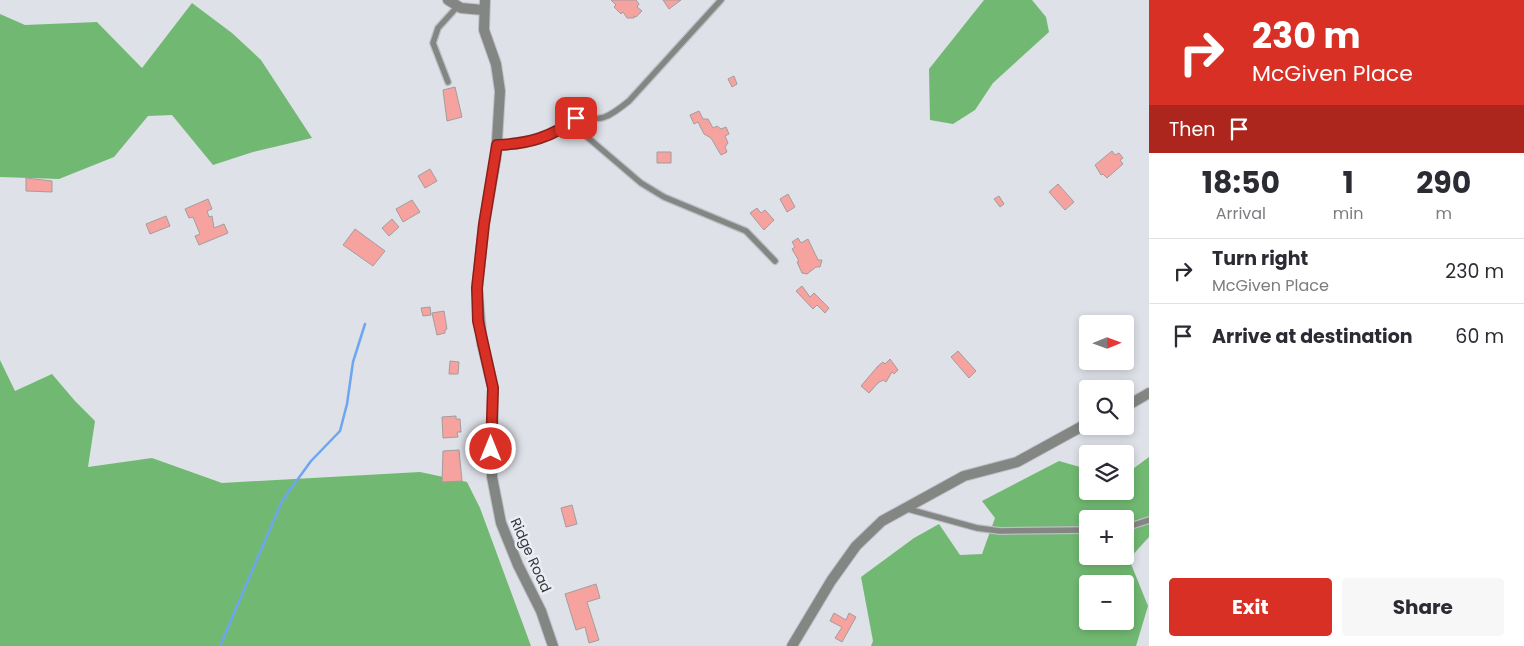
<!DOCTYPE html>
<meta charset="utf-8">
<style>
:root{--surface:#fff;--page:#f7f7f7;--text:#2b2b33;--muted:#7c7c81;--line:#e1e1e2;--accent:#d93025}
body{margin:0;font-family:Poppins,sans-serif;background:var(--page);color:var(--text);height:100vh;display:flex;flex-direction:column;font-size:19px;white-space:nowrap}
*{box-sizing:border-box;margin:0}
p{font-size:16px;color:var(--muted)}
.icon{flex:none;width:28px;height:28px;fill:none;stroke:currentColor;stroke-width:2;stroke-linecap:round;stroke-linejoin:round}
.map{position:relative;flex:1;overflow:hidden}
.drawer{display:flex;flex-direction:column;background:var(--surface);width:375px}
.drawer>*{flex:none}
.hud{background:#d93025;color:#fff;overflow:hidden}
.needle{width:32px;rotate:89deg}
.buttons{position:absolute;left:1079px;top:315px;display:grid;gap:10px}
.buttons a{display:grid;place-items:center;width:55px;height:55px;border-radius:5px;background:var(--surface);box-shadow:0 2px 8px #0003;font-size:25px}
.pin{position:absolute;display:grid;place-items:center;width:42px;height:42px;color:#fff;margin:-21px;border-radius:10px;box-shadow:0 2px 8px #0006}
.me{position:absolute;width:55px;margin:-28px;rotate:0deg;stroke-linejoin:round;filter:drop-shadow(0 0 4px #0008)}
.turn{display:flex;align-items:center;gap:18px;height:105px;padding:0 20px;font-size:22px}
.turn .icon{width:65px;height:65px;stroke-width:2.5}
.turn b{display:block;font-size:35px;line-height:42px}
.then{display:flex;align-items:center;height:48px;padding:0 20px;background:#0003;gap:10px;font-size:19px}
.eta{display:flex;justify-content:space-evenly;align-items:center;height:85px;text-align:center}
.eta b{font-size:30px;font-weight:700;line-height:35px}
.action{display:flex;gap:10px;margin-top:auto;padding:10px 20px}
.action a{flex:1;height:58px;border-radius:5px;background:var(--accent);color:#fff;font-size:20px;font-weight:700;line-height:58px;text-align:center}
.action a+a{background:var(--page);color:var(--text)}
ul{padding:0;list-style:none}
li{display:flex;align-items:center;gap:15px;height:65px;padding:0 20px;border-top:1px solid var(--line)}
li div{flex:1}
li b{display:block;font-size:19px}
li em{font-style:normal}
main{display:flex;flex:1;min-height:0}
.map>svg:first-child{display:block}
.forest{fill:#71b972;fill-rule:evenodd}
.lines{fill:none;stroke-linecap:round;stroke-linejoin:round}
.stream{stroke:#6da6f0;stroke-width:2.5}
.building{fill:#f6a3a0;stroke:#a49c9c}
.service-casing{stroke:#bdbfc6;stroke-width:8}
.minor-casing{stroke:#bdbfc6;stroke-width:12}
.tertiary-casing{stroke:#bdbfc6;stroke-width:12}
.service{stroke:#848684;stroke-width:5.5}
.minor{stroke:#848684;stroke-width:10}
.tertiary{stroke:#848684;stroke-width:10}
.route-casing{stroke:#8d1f18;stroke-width:12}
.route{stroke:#d93025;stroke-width:9}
.labels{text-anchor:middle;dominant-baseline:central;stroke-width:5;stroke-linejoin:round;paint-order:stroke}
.street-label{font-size:14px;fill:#38393c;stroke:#ebeef5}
</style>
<main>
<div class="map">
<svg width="1149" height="646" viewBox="0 0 1149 646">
<rect width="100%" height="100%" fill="#dee1e8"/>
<path class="forest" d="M 984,0 L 1032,0 L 1046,17 L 1049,32 L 993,83 L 975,110 L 953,124 L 930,120 L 929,69 Z
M 192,3 L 232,33 L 261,60 L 312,138 L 253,152 L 213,165 L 172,115 L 148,116 L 114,157 L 59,179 L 0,177 L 0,14 L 25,25 L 97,22 L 142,68 Z
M 0,360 L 15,391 L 52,374 L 75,401 L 95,421 L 88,467 L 152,458 L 222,483 L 420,472 L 467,482 L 480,508 L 531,646 L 0,646 Z
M 1149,457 L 1149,537 L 1129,559 L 1148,606 L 1136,646 L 871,646 L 873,641 L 861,577 L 914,538 L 939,524 L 960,555 L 982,554 L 995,518 L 982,501 L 1059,461 L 1087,469 L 1088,491 L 1125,491 L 1125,471 L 1130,471 ZM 1088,519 L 1125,519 L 1125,556 L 1088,556 ZM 1088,584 L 1125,584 L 1125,621 L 1088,621 Z"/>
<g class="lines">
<path class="stream" d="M 220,646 L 282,501 L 311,461 L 340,431 L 347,404 L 353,362 L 365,324"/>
</g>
<path class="building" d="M 611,0 L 636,0 L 639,4 L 637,7 L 642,11 L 636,17 L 634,16 L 634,18 L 627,18 L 623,12 L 621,14 L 614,7 L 616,5 Z
M 663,0 L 681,0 L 669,9 Z
M 734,76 L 737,84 L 732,87 L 728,79 Z
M 455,87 L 462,117 L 447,121 L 443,90 Z
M 699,111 L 703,119 L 708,119 L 713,128 L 717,126 L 721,129 L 726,127 L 729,134 L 725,136 L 728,143 L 725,147 L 727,152 L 721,155 L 711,138 L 704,134 L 698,122 L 694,124 L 690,115 Z
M 1112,151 L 1115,155 L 1119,153 L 1123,158 L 1120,160 L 1123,164 L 1107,178 L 1103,174 L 1101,175 L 1095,165 Z
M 657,152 L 671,152 L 671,163 L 657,163 Z
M 430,169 L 437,181 L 425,188 L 418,176 Z
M 26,178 L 52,181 L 52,192 L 26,191 Z
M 1058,184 L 1074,202 L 1065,210 L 1049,192 Z
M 788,194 L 795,207 L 787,212 L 780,199 Z
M 999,196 L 1004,204 L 1000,207 L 994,199 Z
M 208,199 L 212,209 L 207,211 L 209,217 L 212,216 L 214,228 L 224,224 L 228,233 L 199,245 L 195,236 L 200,234 L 193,217 L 189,218 L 185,209 Z
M 412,200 L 420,212 L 403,222 L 396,209 Z
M 757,208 L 761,213 L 765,210 L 774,220 L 764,230 L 750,213 Z
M 166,216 L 170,226 L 150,234 L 146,224 Z
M 392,219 L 399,227 L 389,236 L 382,228 Z
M 355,229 L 385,251 L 373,266 L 343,245 Z
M 798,238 L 801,243 L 808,239 L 818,260 L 822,260 L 820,267 L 816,267 L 807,274 L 802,273 L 797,262 L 799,261 L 792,249 L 795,247 L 792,242 Z
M 802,286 L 810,297 L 814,293 L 829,308 L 825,313 L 817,305 L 813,309 L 796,291 Z
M 430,307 L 431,315 L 423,316 L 421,308 Z
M 444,311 L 447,329 L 445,330 L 445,333 L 437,335 L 432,313 Z
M 958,351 L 976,371 L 969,378 L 951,357 Z
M 890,359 L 898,370 L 894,374 L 892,372 L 886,382 L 883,380 L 878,383 L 869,393 L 861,386 L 878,366 L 883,362 L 885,364 Z
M 450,361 L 459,362 L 458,374 L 449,374 Z
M 456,416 L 456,419 L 460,419 L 461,432 L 457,432 L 458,437 L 443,438 L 442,417 Z
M 459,450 L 462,481 L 442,482 L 443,451 Z
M 572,505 L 577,524 L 566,527 L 561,508 Z
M 596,584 L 600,598 L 587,602 L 599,640 L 589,643 L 585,627 L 576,630 L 565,594 Z
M 834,613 L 846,620 L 849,613 L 856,617 L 842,642 L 835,638 L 842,627 L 830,621 Z"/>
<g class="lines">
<defs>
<path id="service" d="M 448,82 L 433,43 L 438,28 L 457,7
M 576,118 L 586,136 L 641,183 L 664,197 L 746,231 L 775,261
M 576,118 C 603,121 608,118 629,101 L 721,0
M 908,509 L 977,528 L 1000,531 L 1088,530
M 1125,528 L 1149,520"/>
<path id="minor" d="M 497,145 C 528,144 553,137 576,118
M 1125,407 L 1149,393
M 792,646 L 831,581 L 856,546 L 882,521 L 964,476 L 1017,462 L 1088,423"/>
<path id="tertiary" d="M 448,0 L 461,8 L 483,10
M 485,0 L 484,30 L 496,64 L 500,91 L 496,157 L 484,224 L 477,288 L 482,343 L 493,388 L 492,477 L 501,523 L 518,565 L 541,611 L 553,646"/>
</defs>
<use href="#service" class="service-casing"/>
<use href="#minor" class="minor-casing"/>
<use href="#tertiary" class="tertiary-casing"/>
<use href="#service" class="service"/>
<use href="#minor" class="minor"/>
<use href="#tertiary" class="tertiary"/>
</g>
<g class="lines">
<defs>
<path id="route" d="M 491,449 L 493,388 L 478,321 L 477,288 L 484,224 L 497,145 C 528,144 553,137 576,118"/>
</defs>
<use href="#route" class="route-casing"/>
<use href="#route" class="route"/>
</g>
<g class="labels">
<g class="street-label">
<text transform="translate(531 555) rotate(66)">Ridge Road</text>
</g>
</g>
</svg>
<div class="buttons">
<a><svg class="needle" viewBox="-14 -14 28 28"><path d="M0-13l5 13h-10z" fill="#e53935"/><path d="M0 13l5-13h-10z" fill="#7c7c81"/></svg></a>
<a><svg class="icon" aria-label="search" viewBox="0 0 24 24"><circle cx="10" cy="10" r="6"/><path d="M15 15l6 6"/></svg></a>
<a><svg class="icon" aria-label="layers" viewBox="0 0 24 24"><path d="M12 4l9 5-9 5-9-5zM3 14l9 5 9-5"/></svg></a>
<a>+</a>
<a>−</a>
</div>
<div class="pin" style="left:576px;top:118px;background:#d93025"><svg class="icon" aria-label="arrive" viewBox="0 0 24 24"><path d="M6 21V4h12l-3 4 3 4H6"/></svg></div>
<svg class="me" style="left:491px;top:449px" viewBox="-20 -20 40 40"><circle r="17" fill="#d93025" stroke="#fff" stroke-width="3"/><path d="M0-11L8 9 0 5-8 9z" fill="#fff"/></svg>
</div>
<section class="drawer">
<div class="hud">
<div class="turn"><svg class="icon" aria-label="right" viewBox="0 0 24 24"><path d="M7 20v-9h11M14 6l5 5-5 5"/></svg><div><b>230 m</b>McGiven Place</div></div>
<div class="then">Then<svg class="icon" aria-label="arrive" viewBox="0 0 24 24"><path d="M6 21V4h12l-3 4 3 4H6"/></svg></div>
</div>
<div class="eta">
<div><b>18:50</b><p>Arrival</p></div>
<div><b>1</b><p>min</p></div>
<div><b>290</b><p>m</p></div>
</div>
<ul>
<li><svg class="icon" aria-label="right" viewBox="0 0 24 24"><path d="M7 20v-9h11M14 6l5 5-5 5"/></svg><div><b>Turn right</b><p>McGiven Place</p></div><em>230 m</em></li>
<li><svg class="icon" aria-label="arrive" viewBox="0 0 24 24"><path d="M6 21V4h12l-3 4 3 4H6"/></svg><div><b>Arrive at destination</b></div><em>60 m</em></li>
</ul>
<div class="action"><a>Exit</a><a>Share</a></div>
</section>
</main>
